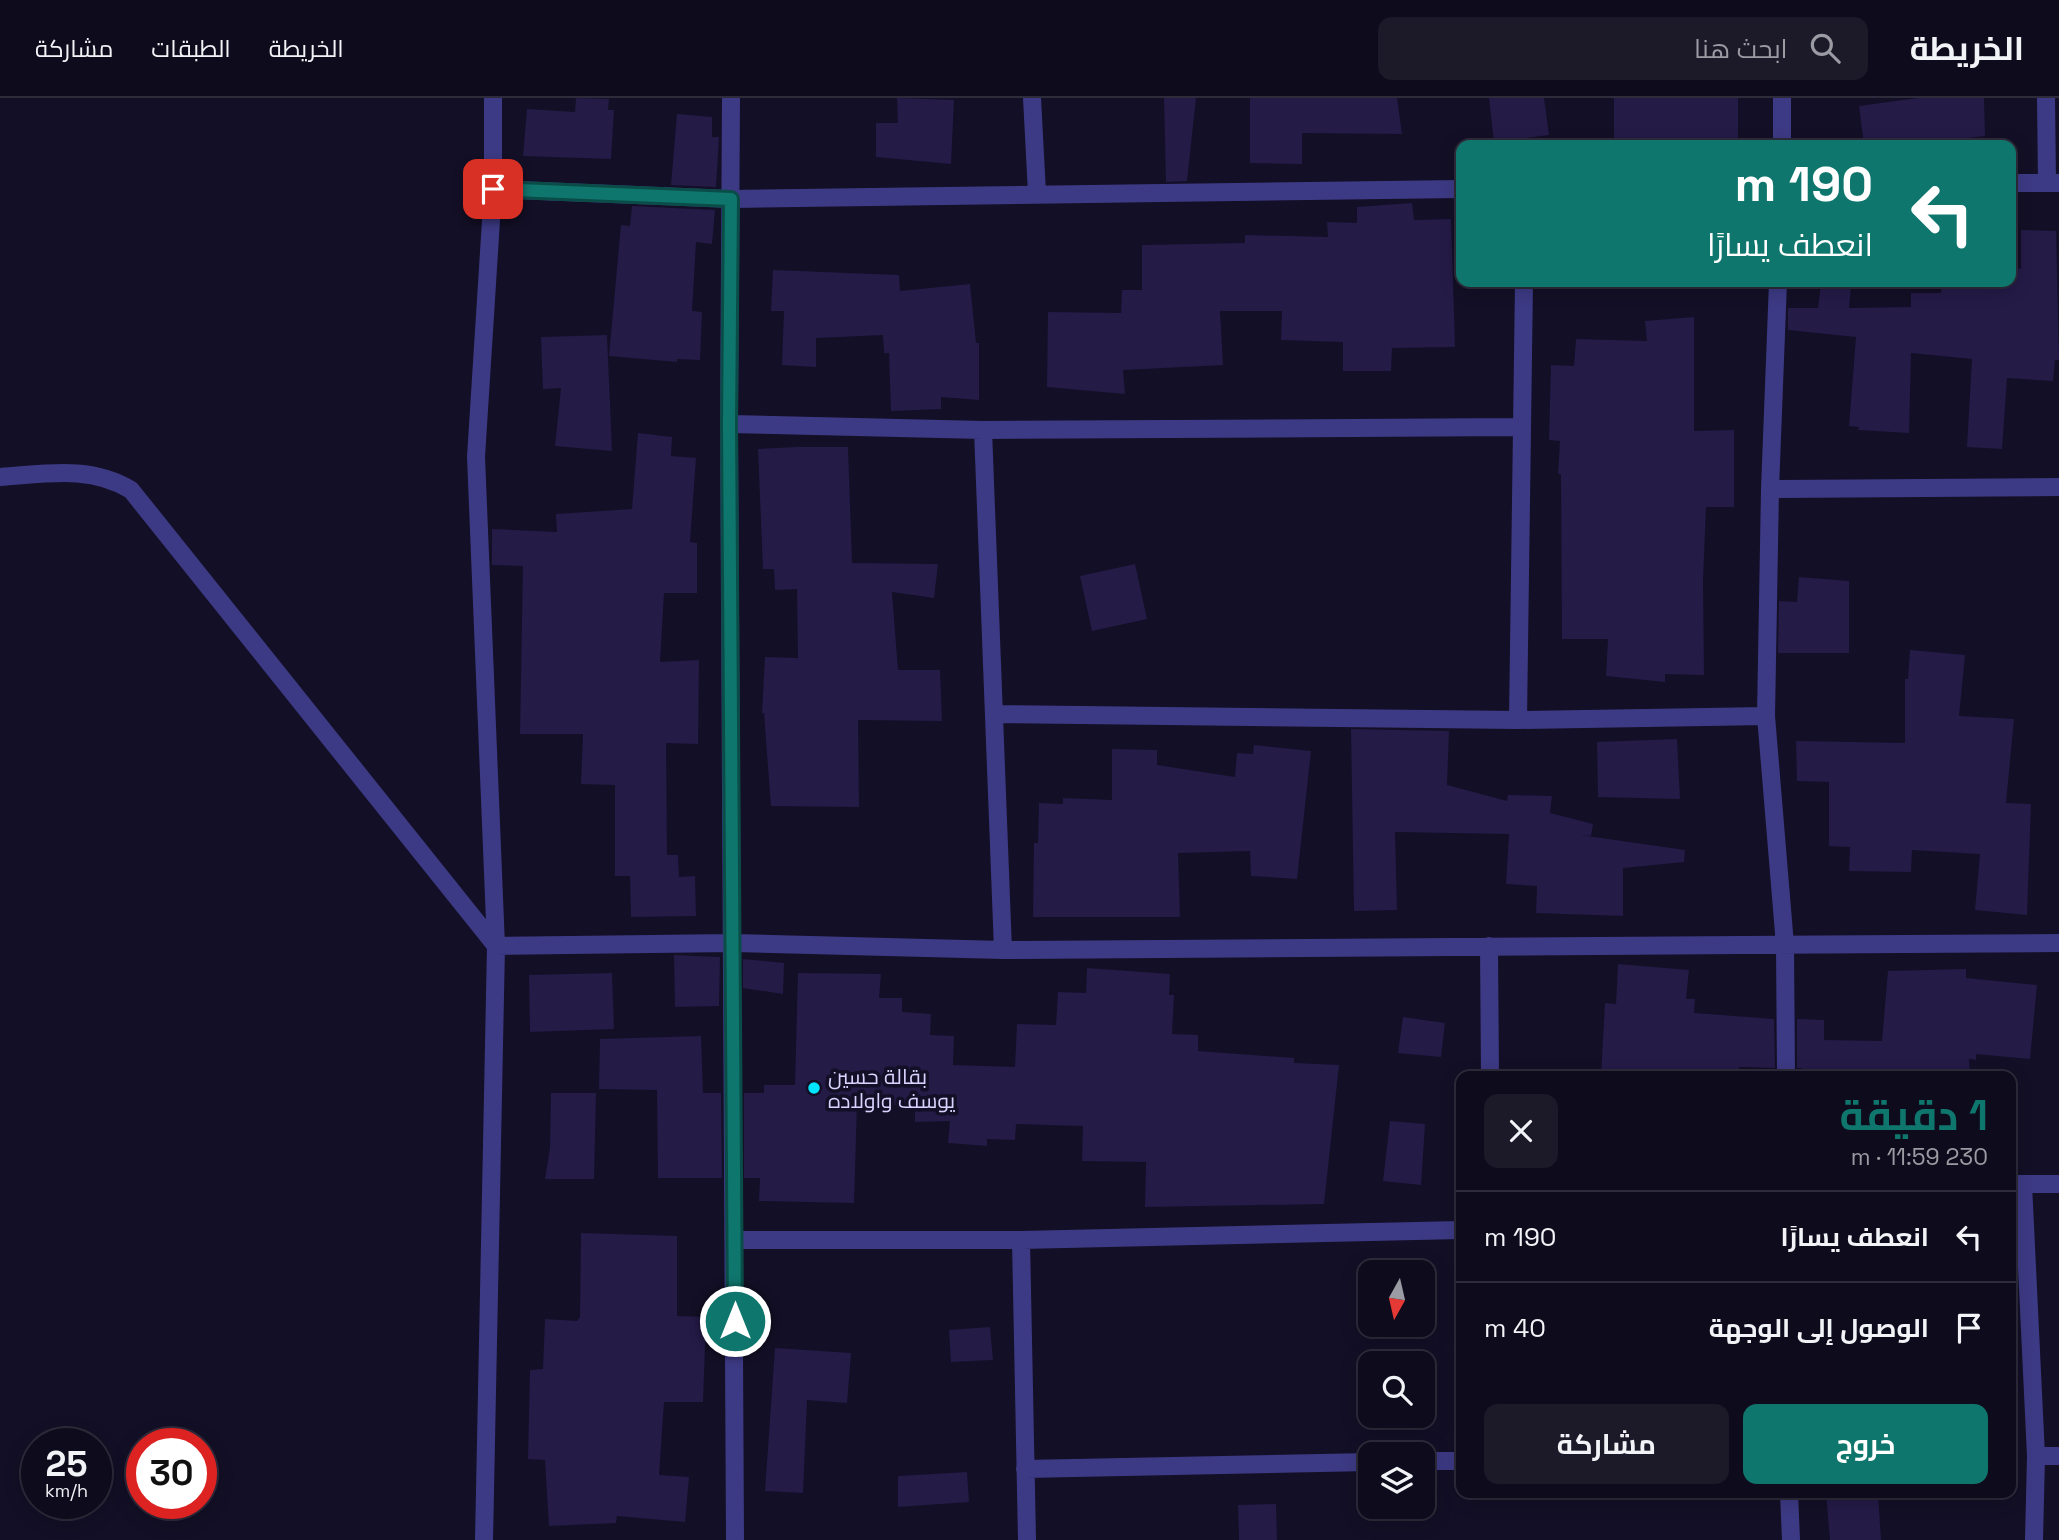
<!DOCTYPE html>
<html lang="ar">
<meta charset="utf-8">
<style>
:root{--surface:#0e0b1c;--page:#1c1929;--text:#f1f3f6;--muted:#9b9ba3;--line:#2e2b3b;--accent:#0f766e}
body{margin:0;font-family:"Space Grotesk",Cairo,sans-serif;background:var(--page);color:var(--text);direction:rtl;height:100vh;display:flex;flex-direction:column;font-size:26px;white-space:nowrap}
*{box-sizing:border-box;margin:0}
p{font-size:23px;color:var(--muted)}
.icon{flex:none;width:38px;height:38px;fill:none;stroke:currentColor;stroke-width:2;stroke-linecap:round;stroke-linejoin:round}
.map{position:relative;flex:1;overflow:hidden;direction:ltr}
.details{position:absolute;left:1456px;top:973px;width:560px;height:427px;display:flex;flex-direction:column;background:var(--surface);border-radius:14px;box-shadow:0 4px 18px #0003,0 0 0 2px var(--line);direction:rtl}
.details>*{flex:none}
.hud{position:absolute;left:1456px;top:42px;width:560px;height:147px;border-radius:14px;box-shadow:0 4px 18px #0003,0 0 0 2px var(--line);direction:rtl;background:#0f766e;color:#fff;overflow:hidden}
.needle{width:46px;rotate:188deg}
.fabs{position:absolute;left:1358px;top:1162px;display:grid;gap:14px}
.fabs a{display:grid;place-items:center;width:77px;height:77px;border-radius:14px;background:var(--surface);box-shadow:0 4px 18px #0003,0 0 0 2px var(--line);font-size:35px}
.speed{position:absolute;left:21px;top:1330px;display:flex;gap:14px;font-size:35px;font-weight:700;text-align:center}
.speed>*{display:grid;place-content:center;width:91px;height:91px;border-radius:50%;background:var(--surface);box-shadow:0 4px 18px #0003,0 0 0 2px var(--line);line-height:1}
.speed small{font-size:18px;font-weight:400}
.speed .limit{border:10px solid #d22;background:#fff;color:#111}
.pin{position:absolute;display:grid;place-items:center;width:60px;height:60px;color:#fff;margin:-30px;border-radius:14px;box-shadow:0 4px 10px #0006}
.me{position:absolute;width:77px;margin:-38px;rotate:0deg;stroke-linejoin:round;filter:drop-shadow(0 0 5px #0008)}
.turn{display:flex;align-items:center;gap:24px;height:147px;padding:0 28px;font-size:32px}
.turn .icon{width:91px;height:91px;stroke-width:2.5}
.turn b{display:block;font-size:49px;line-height:60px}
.round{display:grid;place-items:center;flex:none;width:74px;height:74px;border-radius:14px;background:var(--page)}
.headline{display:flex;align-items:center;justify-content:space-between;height:119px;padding:0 28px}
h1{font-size:42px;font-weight:700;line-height:52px;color:var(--accent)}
.primary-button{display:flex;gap:14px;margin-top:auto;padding:14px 28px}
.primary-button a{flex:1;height:80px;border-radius:14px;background:var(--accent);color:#fff;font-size:28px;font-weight:700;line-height:80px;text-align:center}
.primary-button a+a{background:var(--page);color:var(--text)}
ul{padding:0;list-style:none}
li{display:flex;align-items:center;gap:21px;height:91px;padding:0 28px;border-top:2px solid var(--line)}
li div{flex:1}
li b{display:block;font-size:26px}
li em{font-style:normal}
header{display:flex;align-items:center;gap:42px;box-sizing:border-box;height:98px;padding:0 35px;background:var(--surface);border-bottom:2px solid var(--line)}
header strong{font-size:33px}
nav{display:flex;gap:38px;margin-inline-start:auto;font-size:24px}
.search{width:490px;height:63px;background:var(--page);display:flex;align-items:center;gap:18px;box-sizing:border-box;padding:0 24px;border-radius:14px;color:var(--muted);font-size:26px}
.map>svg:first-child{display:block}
.building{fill:#241b47}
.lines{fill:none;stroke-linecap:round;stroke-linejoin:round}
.minor{stroke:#3d3a85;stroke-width:18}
.route-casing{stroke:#0a4d48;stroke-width:18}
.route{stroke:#0f766e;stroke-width:12}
.poi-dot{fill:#00e5ff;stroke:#130f26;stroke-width:2.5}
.labels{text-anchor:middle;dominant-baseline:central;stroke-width:7;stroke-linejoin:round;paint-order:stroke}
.poi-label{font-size:21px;fill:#d9d4ff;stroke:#130f26;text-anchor:start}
</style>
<header>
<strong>الخريطة</strong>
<div class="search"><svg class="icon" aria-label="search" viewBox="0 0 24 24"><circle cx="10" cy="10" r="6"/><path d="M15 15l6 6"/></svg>ابحث هنا</div>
<nav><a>الخريطة</a><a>الطبقات</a><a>مشاركة</a></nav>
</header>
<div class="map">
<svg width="2059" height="1442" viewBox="0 0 2059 1442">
<rect width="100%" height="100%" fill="#130f26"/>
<path class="building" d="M 576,0 L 609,1 L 608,12 L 614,12 L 611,61 L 523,58 L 527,11 L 575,14 Z
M 897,0 L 954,2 L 951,66 L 876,59 L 876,25 L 898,25 Z
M 1164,0 L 1196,0 L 1187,83 L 1166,84 Z
M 1250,0 L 1397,0 L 1402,36 L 1302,35 L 1302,66 L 1250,65 Z
M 1489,0 L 1544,0 L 1549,37 L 1494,44 Z
M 1614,0 L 1738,0 L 1738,47 L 1614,47 Z
M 1918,0 L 1984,0 L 1985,38 L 1907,47 L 1864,47 L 1859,8 Z
M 677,16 L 712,19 L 712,39 L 719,39 L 716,89 L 671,87 Z
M 1412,105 L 1414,122 L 1451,121 L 1455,249 L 1392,250 L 1391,273 L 1343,273 L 1343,244 L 1281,242 L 1282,213 L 1220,213 L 1223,267 L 1123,272 L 1125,296 L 1047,289 L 1048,214 L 1121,215 L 1122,192 L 1142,192 L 1142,147 L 1245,145 L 1245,137 L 1328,139 L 1327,124 L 1357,125 L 1357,109 Z
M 632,108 L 715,112 L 712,146 L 696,144 L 692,213 L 702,214 L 700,262 L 677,261 L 677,264 L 609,258 L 621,127 L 630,128 Z
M 2021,132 L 2056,133 L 2059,262 L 2055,262 L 2053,283 L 2007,280 L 2002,351 L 1967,349 L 1972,261 L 1911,255 L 1909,335 L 1858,332 L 1859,329 L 1849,328 L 1856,239 L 1788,232 L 1788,210 L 1818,210 L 1821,185 L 1851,188 L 1849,210 L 1911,209 L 1911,195 L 1941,195 L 1942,184 L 2015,184 L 2016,170 L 2021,171 Z
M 773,172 L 899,177 L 900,193 L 970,186 L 976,245 L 979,245 L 979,302 L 941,299 L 941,311 L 891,313 L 889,255 L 884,255 L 883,237 L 816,240 L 816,269 L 782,267 L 784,213 L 771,213 Z
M 1694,219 L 1694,333 L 1734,332 L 1734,409 L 1706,409 L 1703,483 L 1704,577 L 1665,576 L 1665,584 L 1606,578 L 1608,541 L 1562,541 L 1561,376 L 1558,376 L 1560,343 L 1549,342 L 1551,267 L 1574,268 L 1576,241 L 1647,243 L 1645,223 Z
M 607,237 L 612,353 L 555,348 L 561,290 L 543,291 L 541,239 Z
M 638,335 L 672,339 L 671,358 L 696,360 L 690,444 L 697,445 L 697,495 L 664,495 L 660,564 L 699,562 L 698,646 L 666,645 L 667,757 L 678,757 L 679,779 L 695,778 L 696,818 L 631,819 L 630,778 L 615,778 L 615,687 L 581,686 L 583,636 L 520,636 L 523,468 L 492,467 L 492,431 L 557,434 L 556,416 L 632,411 Z
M 796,349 L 848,349 L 852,465 L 938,466 L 934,500 L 892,494 L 898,572 L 940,572 L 942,623 L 858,622 L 859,709 L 771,708 L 764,615 L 762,615 L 765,559 L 798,560 L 797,491 L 775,492 L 774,471 L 763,471 L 758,351 Z
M 1135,466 L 1147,521 L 1092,533 L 1080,478 Z
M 1799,479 L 1849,483 L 1849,555 L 1778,555 L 1779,503 L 1797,504 Z
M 1910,552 L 1965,557 L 1959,618 L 2014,621 L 2006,705 L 2031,706 L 2027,817 L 1975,812 L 1980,756 L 1912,752 L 1911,774 L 1849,773 L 1850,749 L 1829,748 L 1829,684 L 1797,683 L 1796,643 L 1905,645 L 1905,581 L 1908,581 Z
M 1351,631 L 1449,633 L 1447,687 L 1507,703 L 1508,697 L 1552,698 L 1550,715 L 1593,726 L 1591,738 L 1580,737 L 1685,752 L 1684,764 L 1623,770 L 1623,818 L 1536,815 L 1537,788 L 1506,786 L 1509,736 L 1395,734 L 1397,812 L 1354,813 Z
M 1677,641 L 1680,701 L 1598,699 L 1597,644 Z
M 1254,647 L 1311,653 L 1297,781 L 1251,778 L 1250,753 L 1178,755 L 1180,819 L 1033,819 L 1034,745 L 1038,745 L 1039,705 L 1063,706 L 1063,700 L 1112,702 L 1112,651 L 1157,652 L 1157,667 L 1235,679 L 1237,655 L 1253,656 Z
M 674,857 L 720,859 L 719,908 L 675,909 Z
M 743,861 L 784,865 L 783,896 L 743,890 Z
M 1618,866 L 1689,872 L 1686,901 L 1695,901 L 1694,915 L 1774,921 L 1775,970 L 1739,969 L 1739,978 L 1601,978 L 1605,905 L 1616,906 Z
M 1087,870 L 1170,876 L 1169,897 L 1174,897 L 1172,936 L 1198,937 L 1198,953 L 1294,960 L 1294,965 L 1339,967 L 1324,1106 L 1145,1109 L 1146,1064 L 1082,1063 L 1083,1028 L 1016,1026 L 1015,1042 L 987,1041 L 987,1048 L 948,1045 L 950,1023 L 915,1024 L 915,1008 L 857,1005 L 854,1105 L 759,1103 L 760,1080 L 744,1080 L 744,995 L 764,995 L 764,987 L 795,987 L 798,875 L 881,876 L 879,900 L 902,900 L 902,914 L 931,916 L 930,937 L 954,938 L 953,967 L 1015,969 L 1017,926 L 1056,927 L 1058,894 L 1086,895 Z
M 1966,871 L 1966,880 L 2037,887 L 2030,961 L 1976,956 L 1976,962 L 1969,961 L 1970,978 L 1801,978 L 1802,970 L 1797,970 L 1797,921 L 1824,922 L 1824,942 L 1882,943 L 1888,873 Z
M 612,875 L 614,931 L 530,934 L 529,877 Z
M 1403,919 L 1445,925 L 1441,959 L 1398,955 Z
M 701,938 L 703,995 L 721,995 L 722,1080 L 658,1080 L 657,992 L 599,991 L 600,941 Z
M 551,995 L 596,995 L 594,1081 L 545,1081 L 550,1050 Z
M 1390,1023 L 1425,1026 L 1421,1087 L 1383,1083 Z
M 581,1135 L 677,1138 L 677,1218 L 706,1219 L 703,1304 L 664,1304 L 659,1377 L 689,1379 L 685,1424 L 617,1418 L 616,1425 L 549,1428 L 545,1362 L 528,1361 L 530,1272 L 543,1271 L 545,1221 L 577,1223 L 580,1219 Z
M 990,1229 L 993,1262 L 951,1264 L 949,1232 Z
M 775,1250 L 851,1255 L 847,1305 L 807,1302 L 803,1395 L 765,1393 Z
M 967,1374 L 969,1404 L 898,1409 L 898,1378 Z
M 1826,1395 L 1878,1395 L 1881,1442 L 1830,1442 Z
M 1276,1406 L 1277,1442 L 1239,1442 L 1238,1407 Z"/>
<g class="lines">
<path class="minor" d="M 731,0 L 729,326 L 735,1442
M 1032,0 L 1037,95
M 1782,0 L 1782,47
M 2046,0 L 2047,85
M 2011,85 L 2059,85
M 493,91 L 731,101 L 1461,91
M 1778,184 L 1770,391 L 1766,618 L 1785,847 L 1786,978
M 729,326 L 983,332 L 1521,329
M 983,332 L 1003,852
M 0,379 C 46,376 90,367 131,392 L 496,848 L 733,845 L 1003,852 L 2059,845
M 1770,391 L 2059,389
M 995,616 L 1518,622 L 1766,618
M 1518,622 L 1524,184
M 1489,848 L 1490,978
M 2011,1086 L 2059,1086
M 2023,1086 L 2036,1358 L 2034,1442
M 734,1142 L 1021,1142 L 1461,1132
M 1021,1142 L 1027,1442
M 2036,1358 L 2059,1358
M 1423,1363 L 1461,1363
M 1025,1371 L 1370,1364
M 1789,1395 L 1791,1442
M 484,1442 L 496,848 L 476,359 L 493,91 L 493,0"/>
</g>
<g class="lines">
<defs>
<path id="route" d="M 493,91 L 731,101 L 729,326 L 735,1223"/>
</defs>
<use href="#route" class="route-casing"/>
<use href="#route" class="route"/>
</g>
<circle class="poi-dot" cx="814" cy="990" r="7"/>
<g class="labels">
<g class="poi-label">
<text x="828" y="978">بقالة حسين<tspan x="828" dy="24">يوسف واولاده</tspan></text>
</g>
</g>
</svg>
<div class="fabs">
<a><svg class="needle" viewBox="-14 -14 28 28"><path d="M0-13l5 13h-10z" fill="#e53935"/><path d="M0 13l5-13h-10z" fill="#9b9ba3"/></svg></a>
<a><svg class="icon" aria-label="search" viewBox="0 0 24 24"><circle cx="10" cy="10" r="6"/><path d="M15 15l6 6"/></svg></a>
<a><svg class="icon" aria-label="layers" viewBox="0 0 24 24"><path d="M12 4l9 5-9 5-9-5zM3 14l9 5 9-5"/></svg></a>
</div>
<div class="speed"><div>25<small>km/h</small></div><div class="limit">30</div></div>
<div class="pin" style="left:493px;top:91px;background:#d93025"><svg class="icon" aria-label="arrive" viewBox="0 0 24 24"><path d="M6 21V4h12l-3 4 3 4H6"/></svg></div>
<svg class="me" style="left:735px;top:1223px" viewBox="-20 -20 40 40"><circle r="17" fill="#0f766e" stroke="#fff" stroke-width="3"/><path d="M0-11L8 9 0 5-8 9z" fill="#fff"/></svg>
<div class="hud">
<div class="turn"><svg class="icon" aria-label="left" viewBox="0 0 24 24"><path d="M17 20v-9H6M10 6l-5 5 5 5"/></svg><div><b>190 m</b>انعطف يسارًا</div></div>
</div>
<section class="details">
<div class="headline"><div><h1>1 دقيقة</h1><p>230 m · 11:59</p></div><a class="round"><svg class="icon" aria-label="close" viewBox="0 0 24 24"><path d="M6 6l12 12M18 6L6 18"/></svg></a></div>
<ul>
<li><svg class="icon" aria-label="left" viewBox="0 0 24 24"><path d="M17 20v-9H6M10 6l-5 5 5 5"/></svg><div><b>انعطف يسارًا</b></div><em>190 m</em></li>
<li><svg class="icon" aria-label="arrive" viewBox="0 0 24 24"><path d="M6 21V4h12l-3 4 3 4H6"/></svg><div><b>الوصول إلى الوجهة</b></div><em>40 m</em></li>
</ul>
<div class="primary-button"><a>خروج</a><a>مشاركة</a></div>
</section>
</div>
